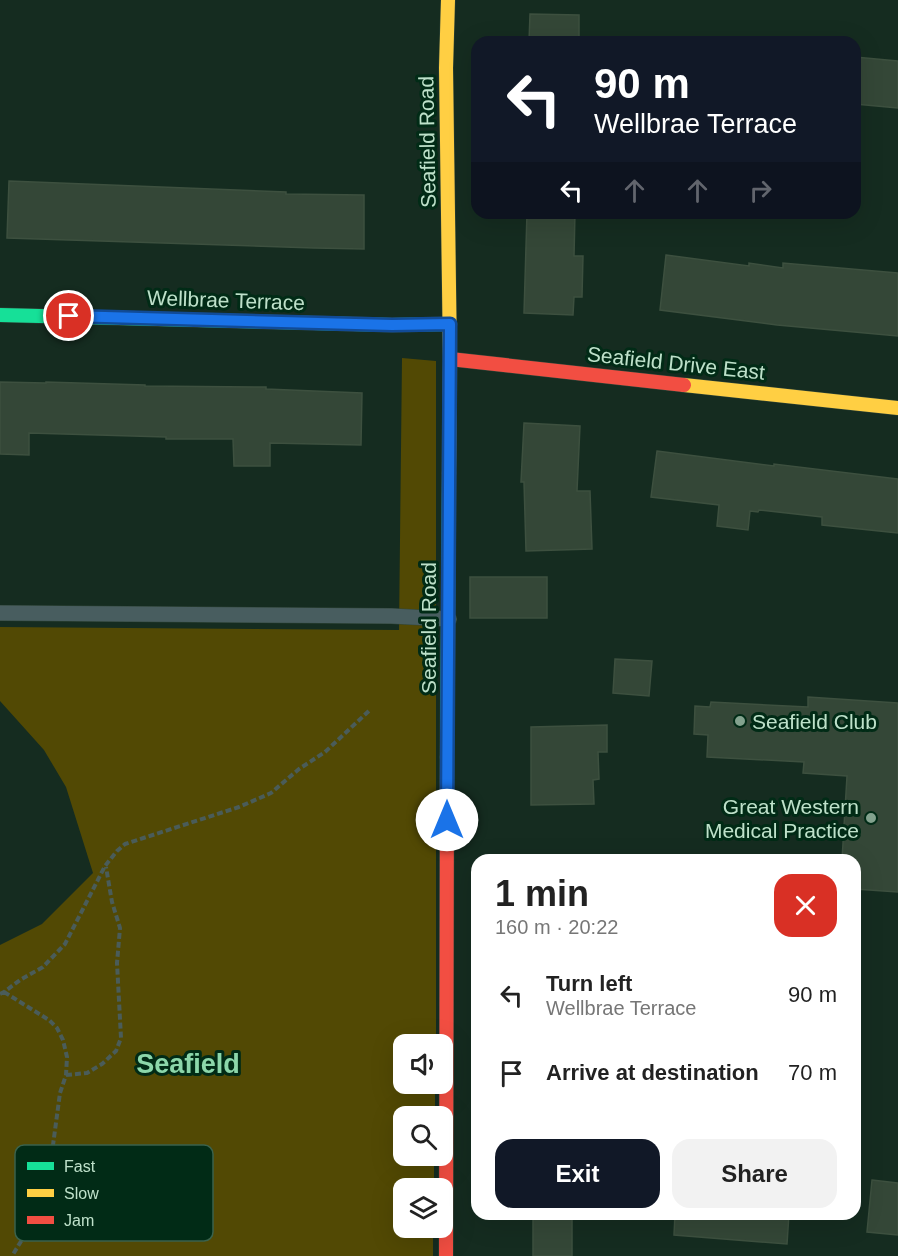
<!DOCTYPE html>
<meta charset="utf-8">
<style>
:root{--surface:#fff;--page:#f2f2f2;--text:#222;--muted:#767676;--accent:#111827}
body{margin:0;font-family:Arial,sans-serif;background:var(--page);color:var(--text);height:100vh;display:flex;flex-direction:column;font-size:22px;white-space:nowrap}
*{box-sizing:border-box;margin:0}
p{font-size:20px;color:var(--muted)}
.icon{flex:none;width:33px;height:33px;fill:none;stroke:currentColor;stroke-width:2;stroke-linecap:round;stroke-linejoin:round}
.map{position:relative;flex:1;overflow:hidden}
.details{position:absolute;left:471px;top:854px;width:390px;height:366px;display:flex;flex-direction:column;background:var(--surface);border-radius:18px;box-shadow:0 6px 24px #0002}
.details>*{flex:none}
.guide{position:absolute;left:471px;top:36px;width:390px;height:183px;border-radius:18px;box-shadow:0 6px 24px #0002;background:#111827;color:#fff;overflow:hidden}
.buttons{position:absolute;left:393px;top:1034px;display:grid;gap:12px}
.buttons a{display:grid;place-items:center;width:60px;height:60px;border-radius:12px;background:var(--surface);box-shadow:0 6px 24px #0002;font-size:30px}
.pin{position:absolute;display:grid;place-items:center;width:51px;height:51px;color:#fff;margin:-26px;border:3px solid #fff;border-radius:50%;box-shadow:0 2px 6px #0007}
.me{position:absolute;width:66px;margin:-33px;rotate:0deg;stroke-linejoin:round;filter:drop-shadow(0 0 4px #0008)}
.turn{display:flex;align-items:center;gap:21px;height:126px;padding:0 24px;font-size:27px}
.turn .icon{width:78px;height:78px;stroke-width:2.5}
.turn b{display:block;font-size:42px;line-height:51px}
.lanes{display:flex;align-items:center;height:57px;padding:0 24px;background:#0003;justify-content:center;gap:30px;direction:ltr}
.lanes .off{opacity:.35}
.round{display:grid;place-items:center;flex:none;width:63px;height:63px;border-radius:18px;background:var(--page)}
.head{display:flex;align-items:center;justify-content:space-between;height:102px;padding:0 24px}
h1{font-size:36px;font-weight:700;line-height:45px}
.button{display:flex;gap:12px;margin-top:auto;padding:12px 24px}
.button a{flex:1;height:69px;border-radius:18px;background:var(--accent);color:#fff;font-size:24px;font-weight:700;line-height:69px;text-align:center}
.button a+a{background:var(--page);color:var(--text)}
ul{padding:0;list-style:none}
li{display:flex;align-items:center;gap:18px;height:78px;padding:0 24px}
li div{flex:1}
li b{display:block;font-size:22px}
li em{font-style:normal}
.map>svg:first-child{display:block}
.green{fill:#524904}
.building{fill:#344737;stroke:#3d503f;stroke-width:1.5}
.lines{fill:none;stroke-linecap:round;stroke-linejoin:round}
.lane-casing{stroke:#32473b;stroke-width:16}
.fast-casing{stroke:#32473b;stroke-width:15}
.slow-casing{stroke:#32473b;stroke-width:15}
.jam-casing{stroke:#32473b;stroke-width:15}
.path{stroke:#4a5c59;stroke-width:4;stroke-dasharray:6 3;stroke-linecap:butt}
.lane{stroke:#485d5f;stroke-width:15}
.fast{stroke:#16e098;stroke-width:14}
.slow{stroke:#ffcf43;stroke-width:14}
.jam{stroke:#f24e42;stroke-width:14}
.route-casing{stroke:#114b97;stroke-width:15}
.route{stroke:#1a73e8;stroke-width:10}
.poi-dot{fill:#83a28e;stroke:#012b16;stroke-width:2}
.labels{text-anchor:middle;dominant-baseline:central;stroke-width:6;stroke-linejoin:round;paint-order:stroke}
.street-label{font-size:21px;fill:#bee1ca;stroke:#012b16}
.poi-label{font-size:21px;fill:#bee1ca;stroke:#012b16;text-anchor:start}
.district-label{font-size:27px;font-weight:bold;fill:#8cd7aa;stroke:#012b16}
.key{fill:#012b16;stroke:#3a624c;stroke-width:1.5}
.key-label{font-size:16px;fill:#bee1ca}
</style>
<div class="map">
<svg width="898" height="1256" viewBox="0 0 898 1256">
<rect width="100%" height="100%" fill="#152c20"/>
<path class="green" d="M 402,358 L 436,361 L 436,1044 L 404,1044 L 404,1083 L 435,1083 L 435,1116 L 404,1116 L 404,1155 L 434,1155 L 434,1188 L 404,1188 L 404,1227 L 433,1227 L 433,1256 L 0,1256 L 0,945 L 42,924 L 93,873 L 66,787 L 44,750 L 0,701 L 0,627 L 399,630 Z"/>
<path class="building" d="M 530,14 L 579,15 L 579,42 L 529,42 Z
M 855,57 L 898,61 L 898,108 L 855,104 Z
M 9,181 L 286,192 L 286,194 L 364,195 L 364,249 L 314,248 L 7,238 Z
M 527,213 L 575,213 L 574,256 L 583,256 L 582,297 L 574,297 L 573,315 L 524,313 Z
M 666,255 L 749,266 L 749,263 L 783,268 L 783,263 L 898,273 L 898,336 L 777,325 L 660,310 Z
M 0,382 L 46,383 L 46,382 L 145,385 L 145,386 L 266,387 L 266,389 L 362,393 L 361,445 L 270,443 L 270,466 L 234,466 L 233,439 L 166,439 L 166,437 L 29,433 L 29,455 L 0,454 Z
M 524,423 L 580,426 L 577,491 L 590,491 L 592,549 L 526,551 L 524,482 L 521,482 Z
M 657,451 L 774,466 L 774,464 L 898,479 L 898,533 L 822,525 L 822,517 L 759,510 L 758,512 L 750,511 L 748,530 L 717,526 L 719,505 L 651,497 Z
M 470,577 L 547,577 L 547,618 L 470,618 Z
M 615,659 L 652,661 L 649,696 L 613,693 Z
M 808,697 L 898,703 L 898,892 L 855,889 L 855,860 L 842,860 L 847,776 L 803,773 L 804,762 L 707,757 L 708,735 L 694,734 L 695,706 L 710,707 L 711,702 L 808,707 Z
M 607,725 L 607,752 L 598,752 L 599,779 L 593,780 L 594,804 L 531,805 L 531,727 Z
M 872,1180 L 898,1183 L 898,1235 L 867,1232 Z
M 533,1214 L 572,1214 L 572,1256 L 533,1256 Z
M 675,1214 L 789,1214 L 787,1244 L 674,1235 Z"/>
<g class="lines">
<defs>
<path id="lane" d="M 0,613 L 391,616 L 449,619"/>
<path id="fast" d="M 0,315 L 392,325 L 450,324
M 447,757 L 449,473"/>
<path id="slow" d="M 448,0 L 446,68 L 450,359 L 449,473
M 684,385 L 898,408"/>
<path id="jam" d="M 450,359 L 684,385
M 446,1256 L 447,757"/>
</defs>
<use href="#lane" class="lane-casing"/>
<use href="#fast" class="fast-casing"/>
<use href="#slow" class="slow-casing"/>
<use href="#jam" class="jam-casing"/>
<path class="path" d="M 4,992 L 49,1020 L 57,1028 L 63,1040 L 67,1057 L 66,1075 L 60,1093 L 53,1145 L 49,1193 L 42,1207 L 12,1256
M 0,994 L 4,992 L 20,980 L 43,967 L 65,944 L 105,866 L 117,851 L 125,844 L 239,807 L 271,793 L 299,769 L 325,752 L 371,709
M 66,1075 L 87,1073 L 102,1064 L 116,1051 L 121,1038 L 117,963 L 120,928 L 112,902 L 106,867"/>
<use href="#lane" class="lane"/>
<use href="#fast" class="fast"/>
<use href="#slow" class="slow"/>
<use href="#jam" class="jam"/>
</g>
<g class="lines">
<defs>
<path id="route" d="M 69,316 L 392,325 L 450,324 L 447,820"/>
</defs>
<use href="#route" class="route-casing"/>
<use href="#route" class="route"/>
</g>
<g class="poi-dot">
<circle cx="740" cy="721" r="6"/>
<circle cx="871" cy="818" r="6"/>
</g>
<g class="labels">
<g class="street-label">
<text transform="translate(427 142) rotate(-91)">Seafield Road</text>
<text transform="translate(226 300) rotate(2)">Wellbrae Terrace</text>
<text transform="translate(676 363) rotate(6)">Seafield Drive East</text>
<text transform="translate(428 628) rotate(-90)">Seafield Road</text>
</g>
<g class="poi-label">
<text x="752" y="721">Seafield Club</text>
<text x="859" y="806" text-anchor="end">Great Western<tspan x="859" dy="24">Medical Practice</tspan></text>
</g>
<g class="district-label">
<text x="188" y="1064">Seafield</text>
</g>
</g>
<rect x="15" y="1145" width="198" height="96" rx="9" class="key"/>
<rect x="27" y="1162" width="27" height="8" fill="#16e098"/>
<rect x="27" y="1189" width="27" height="8" fill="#ffcf43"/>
<rect x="27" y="1216" width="27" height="8" fill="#f24e42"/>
<g class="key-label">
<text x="64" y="1172">Fast</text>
<text x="64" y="1199">Slow</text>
<text x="64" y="1226">Jam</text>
</g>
</svg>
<div class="buttons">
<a><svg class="icon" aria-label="sound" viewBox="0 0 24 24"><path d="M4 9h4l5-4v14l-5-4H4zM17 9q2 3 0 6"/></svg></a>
<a><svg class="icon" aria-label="search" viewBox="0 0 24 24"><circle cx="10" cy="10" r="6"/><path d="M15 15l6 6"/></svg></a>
<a><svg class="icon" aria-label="layers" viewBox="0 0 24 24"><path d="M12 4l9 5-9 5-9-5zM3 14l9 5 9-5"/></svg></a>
</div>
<div class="pin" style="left:69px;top:316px;background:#d93025"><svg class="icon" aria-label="arrive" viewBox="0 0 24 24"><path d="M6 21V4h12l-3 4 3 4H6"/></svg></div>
<svg class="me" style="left:447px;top:820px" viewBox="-20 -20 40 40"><circle r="19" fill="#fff"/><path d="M0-13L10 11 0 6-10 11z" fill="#1a73e8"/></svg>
<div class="guide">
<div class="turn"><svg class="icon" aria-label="left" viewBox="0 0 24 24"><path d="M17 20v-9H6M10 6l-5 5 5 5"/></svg><div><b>90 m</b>Wellbrae Terrace</div></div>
<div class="lanes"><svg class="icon" aria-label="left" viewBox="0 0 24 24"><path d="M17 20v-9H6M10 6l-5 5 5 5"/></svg><svg class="icon off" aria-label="ahead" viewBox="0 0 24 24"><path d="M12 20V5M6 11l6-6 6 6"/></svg><svg class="icon off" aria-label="ahead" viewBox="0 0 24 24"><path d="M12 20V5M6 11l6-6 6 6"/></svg><svg class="icon off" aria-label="right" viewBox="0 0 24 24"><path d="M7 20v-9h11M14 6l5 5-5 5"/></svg></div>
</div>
<section class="details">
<div class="head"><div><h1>1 min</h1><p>160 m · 20:22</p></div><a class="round" style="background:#d93025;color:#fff"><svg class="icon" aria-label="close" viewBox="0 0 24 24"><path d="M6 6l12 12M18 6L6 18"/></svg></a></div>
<ul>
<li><svg class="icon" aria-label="left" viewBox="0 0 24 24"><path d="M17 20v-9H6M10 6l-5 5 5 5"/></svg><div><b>Turn left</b><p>Wellbrae Terrace</p></div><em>90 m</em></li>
<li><svg class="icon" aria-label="arrive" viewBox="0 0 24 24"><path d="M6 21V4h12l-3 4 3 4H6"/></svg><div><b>Arrive at destination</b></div><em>70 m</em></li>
</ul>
<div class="button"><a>Exit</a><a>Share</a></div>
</section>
</div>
